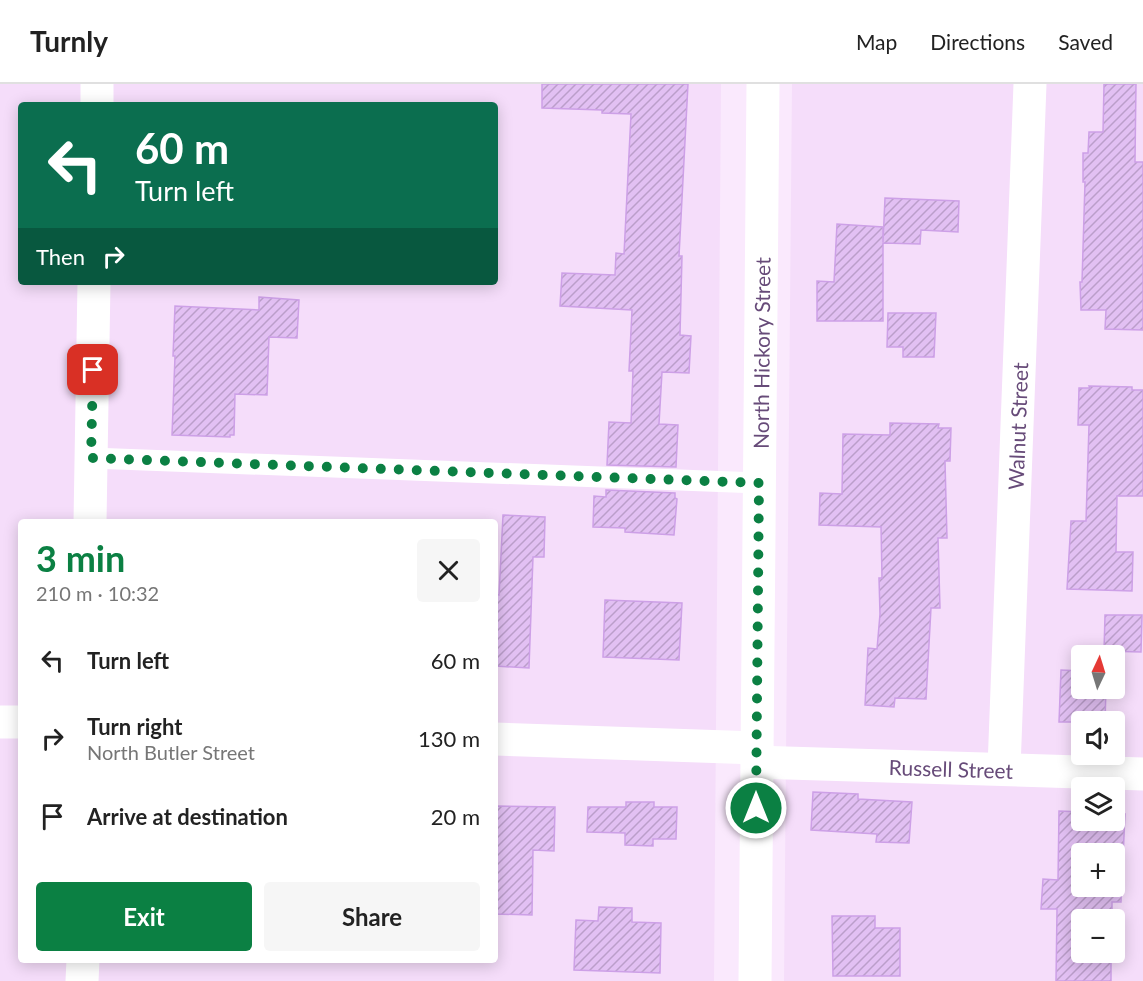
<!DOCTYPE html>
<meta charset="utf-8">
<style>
:root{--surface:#fff;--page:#f6f6f6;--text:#222;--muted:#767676;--line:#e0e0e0;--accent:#0b8043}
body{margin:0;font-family:Lato,sans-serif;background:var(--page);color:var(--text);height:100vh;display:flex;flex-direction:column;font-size:22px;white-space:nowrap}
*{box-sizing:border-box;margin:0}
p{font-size:20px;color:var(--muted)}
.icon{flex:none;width:33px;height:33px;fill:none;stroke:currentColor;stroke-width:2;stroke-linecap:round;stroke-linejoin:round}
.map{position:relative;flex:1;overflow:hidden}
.side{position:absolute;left:18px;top:435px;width:480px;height:444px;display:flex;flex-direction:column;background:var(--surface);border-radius:6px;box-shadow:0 3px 15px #0003}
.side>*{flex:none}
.guide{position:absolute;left:18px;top:18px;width:480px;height:183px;border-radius:6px;box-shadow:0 3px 15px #0003;background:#0b6e4f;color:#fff;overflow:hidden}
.needle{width:39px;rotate:4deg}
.fabs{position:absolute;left:1071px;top:561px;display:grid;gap:12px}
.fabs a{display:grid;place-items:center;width:54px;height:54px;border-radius:6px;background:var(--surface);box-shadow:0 3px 15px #0003;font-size:30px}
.pin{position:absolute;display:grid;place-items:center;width:51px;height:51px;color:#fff;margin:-26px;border-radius:12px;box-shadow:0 3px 9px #0006}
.me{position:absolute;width:66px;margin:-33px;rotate:0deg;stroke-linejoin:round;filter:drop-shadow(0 0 4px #0008)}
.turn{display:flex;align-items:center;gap:21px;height:126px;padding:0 18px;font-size:27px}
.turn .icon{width:78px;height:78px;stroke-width:2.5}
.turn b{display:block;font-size:42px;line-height:51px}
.then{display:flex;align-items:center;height:57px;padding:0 18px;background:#0003;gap:12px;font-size:22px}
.round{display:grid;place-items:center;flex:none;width:63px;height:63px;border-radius:6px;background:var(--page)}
.summary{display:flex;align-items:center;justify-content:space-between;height:102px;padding:0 18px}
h1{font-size:36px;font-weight:700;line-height:45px;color:var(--accent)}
.primary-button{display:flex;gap:12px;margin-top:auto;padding:12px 18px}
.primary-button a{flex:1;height:69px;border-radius:6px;background:var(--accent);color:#fff;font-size:24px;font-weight:700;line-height:69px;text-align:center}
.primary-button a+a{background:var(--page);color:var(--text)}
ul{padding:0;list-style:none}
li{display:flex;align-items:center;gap:18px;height:78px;padding:0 18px}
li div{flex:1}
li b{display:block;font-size:22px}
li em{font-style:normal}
header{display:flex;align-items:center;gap:36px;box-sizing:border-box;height:84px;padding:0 30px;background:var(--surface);border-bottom:2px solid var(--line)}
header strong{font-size:28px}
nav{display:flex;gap:33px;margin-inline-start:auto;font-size:21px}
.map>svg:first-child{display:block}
.residential{fill:#f5ddfa;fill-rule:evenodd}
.building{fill:url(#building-hatch);stroke:#cda0e7;stroke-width:1.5;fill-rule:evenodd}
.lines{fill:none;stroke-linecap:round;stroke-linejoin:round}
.service{stroke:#fff;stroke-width:21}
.minor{stroke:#fff;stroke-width:33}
.tertiary{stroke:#fff;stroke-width:33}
.route{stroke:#0b8043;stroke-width:10;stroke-dasharray:0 18}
.labels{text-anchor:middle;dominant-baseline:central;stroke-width:4.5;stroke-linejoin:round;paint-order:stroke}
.street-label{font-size:21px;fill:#674b79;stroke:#fdf1ff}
</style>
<header>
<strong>Turnly</strong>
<nav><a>Map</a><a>Directions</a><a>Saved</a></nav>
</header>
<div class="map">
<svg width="1143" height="897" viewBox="0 0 1143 897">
<defs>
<pattern id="building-hatch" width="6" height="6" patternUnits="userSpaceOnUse" patternTransform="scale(1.5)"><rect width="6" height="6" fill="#e2c0f3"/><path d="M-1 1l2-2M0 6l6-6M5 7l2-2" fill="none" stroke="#bb9eca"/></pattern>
</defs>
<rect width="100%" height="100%" fill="#fae9fd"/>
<path class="residential" d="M 0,0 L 721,0 L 714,897 L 0,897 ZM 21,21 L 495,21 L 495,198 L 21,198 ZM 21,438 L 495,438 L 495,876 L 21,876 Z
M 792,0 L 1143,0 L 1143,897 L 784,897 ZM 1082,572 L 1114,572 L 1114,604 L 1082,604 ZM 1082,638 L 1114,638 L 1114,670 L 1082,670 ZM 1082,704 L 1114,704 L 1114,736 L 1082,736 ZM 1082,770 L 1114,770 L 1114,802 L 1082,802 ZM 1082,836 L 1114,836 L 1114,868 L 1082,868 Z"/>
<path class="building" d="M 542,0 L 688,0 L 679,172 L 682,172 L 680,251 L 691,252 L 689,289 L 662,288 L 659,340 L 678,341 L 676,383 L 607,381 L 609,338 L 631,339 L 633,287 L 629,287 L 632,226 L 560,222 L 562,189 L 615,191 L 616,169 L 624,170 L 631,30 L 602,29 L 602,26 L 542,24 Z
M 1104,0 L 1136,0 L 1135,78 L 1143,78 L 1143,246 L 1105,245 L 1106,226 L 1081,226 L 1080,198 L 1082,198 L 1085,98 L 1083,98 L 1083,69 L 1088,69 L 1089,48 L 1103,48 Z
M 885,114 L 959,117 L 958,148 L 921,146 L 920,160 L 883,159 L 883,237 L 817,237 L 817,197 L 834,198 L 837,140 L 883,143 L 883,158 Z
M 259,213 L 299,216 L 297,254 L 269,253 L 267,311 L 235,310 L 234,351 L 230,351 L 230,353 L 172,351 L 175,272 L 173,272 L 175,222 L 259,226 Z
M 888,229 L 936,229 L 934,273 L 903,273 L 903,263 L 887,263 Z
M 1089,302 L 1132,303 L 1132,306 L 1143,306 L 1143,412 L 1117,412 L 1116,468 L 1133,468 L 1132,507 L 1067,505 L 1071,437 L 1086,437 L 1089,341 L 1078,341 L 1079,304 L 1090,304 Z
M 890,339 L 939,340 L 938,344 L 951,344 L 950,377 L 945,377 L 947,454 L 938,454 L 940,524 L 931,524 L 926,615 L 895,614 L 894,623 L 865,621 L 868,564 L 877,565 L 880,530 L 879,494 L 882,494 L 881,443 L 819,441 L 820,409 L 842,410 L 843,350 L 890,351 Z
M 606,406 L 675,409 L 675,414 L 677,415 L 674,451 L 625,448 L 625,444 L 593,443 L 594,412 L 606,413 Z
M 503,431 L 545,433 L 544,473 L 533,473 L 529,584 L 495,582 L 495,510 L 499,511 Z
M 605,516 L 682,519 L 679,576 L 603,573 Z
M 1105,531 L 1142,531 L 1141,568 L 1104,567 Z
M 1061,586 L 1082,587 L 1082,604 L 1106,604 L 1105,638 L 1059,638 Z
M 813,708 L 858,710 L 858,715 L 912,718 L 909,759 L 876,758 L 877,750 L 811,746 Z
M 626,718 L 654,718 L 654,723 L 677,723 L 676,755 L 653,755 L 653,762 L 625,761 L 625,749 L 587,748 L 588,723 L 626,723 Z
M 495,722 L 555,723 L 554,767 L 533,766 L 532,831 L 495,830 Z
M 1059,727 L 1082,728 L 1082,736 L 1114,736 L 1114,730 L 1125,730 L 1121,818 L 1112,818 L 1112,836 L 1082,836 L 1082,868 L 1111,868 L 1111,897 L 1056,897 L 1057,825 L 1041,825 L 1043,795 L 1058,796 ZM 1082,770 L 1114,770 L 1114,802 L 1082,802 Z
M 599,823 L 632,824 L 632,838 L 661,839 L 660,889 L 574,886 L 576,836 L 598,837 Z
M 832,832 L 875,832 L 875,844 L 900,844 L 900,892 L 833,892 Z"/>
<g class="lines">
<path class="service" d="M 91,374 L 759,399"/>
<g class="minor">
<path d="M 97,21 L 97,0"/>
<path d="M 90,438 L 94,198"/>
<path d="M 0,638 L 21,638"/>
<path d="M 495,655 L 757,664"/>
<path id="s1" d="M 757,678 L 1143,690"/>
<path id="s2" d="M 1004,684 L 1030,0"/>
<path d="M 82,897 L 83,876"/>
</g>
<path class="tertiary" id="s3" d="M 755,897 L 763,0"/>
</g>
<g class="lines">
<path class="route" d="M 93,286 L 91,374 L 759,399 L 756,724"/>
</g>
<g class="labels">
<g class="street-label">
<text stroke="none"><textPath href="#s3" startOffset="628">North Hickory Street</textPath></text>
<text stroke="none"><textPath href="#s2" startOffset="342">Walnut Street</textPath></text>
<text stroke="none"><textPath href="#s1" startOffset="194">Russell Street</textPath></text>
</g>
</g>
</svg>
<div class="fabs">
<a><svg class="needle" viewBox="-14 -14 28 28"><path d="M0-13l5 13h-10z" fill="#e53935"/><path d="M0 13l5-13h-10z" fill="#767676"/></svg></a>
<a><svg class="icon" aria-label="sound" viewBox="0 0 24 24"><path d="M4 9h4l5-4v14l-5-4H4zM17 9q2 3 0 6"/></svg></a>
<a><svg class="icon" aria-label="layers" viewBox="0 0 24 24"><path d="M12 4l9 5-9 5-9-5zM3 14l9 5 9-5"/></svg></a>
<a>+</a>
<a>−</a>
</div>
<div class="pin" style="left:93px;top:286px;background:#d93025"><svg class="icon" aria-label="arrive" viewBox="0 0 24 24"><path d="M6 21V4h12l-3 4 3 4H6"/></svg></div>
<svg class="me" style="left:756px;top:724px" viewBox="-20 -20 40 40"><circle r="17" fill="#0b8043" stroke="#fff" stroke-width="3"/><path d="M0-11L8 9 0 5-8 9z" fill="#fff"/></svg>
<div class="guide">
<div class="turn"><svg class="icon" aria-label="left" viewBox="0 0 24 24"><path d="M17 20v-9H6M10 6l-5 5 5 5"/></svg><div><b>60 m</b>Turn left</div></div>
<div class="then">Then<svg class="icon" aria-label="right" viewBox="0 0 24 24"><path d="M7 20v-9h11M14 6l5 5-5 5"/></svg></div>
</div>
<section class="side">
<div class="summary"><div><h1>3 min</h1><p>210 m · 10:32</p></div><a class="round"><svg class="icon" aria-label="close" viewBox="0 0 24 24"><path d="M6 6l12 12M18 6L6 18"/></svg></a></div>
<ul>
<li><svg class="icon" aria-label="left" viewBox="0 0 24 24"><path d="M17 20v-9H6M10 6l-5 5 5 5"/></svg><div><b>Turn left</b></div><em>60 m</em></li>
<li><svg class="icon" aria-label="right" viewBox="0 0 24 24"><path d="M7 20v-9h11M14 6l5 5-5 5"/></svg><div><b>Turn right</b><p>North Butler Street</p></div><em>130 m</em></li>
<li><svg class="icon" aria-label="arrive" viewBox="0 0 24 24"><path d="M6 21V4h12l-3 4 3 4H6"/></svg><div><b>Arrive at destination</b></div><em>20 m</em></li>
</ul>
<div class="primary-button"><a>Exit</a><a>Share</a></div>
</section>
</div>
